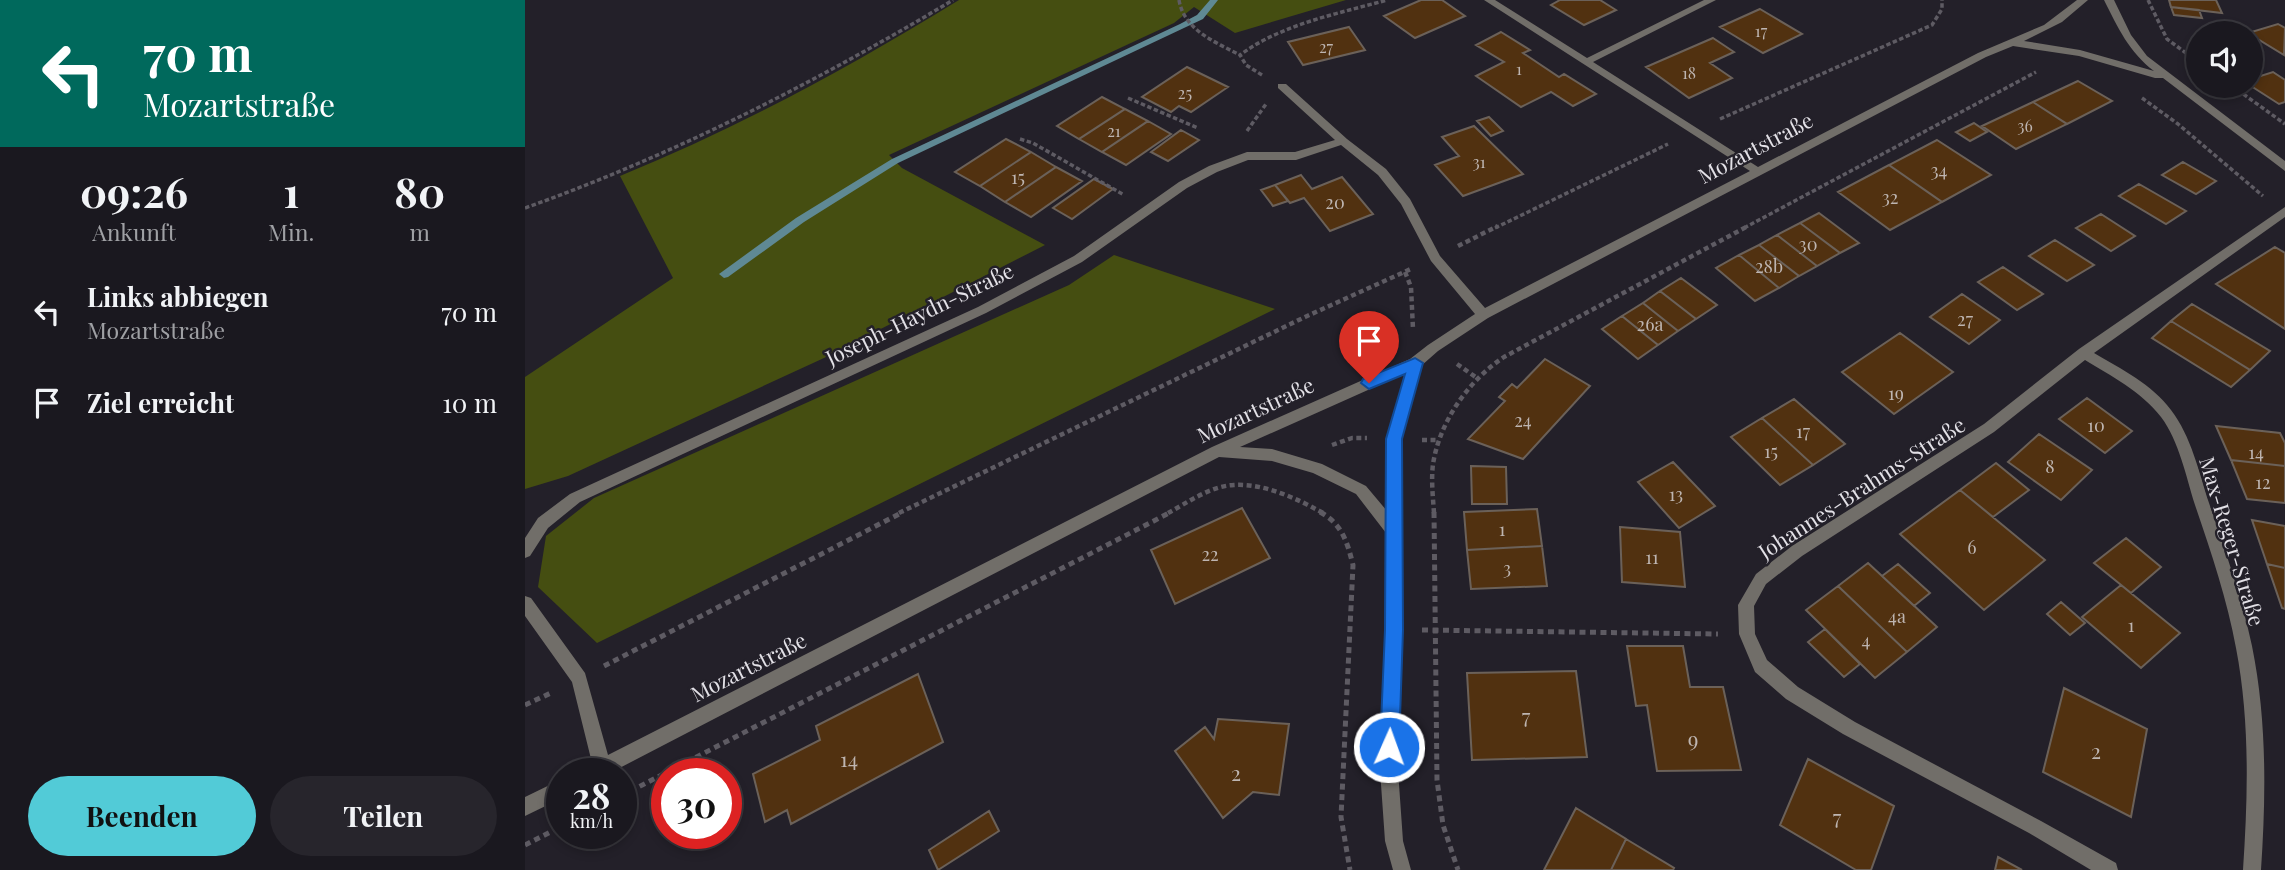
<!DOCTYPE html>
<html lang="de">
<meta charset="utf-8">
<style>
:root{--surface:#1a181f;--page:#27252c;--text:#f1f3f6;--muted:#9fa0a4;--line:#38373d;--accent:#52cbd7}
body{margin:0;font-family:"Playfair Display",serif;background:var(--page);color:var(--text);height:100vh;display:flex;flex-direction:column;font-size:26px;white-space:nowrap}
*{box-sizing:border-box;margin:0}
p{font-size:23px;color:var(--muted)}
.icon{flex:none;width:38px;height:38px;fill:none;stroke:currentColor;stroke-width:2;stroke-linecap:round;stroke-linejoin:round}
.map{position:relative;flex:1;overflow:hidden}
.sheet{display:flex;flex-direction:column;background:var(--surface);width:525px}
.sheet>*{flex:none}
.guide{background:#00695c;color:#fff;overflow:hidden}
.controls{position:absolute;left:1661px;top:21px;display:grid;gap:14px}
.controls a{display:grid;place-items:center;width:77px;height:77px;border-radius:50%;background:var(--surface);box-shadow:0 4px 10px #0003,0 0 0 2px var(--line);font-size:35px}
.speed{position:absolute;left:21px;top:758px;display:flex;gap:14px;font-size:35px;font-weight:700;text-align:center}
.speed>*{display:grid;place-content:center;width:91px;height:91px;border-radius:50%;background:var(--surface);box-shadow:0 4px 10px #0003,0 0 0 2px var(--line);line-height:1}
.speed small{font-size:18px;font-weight:400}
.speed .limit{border:10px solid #d22;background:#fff;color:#111}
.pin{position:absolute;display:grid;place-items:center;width:60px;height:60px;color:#fff;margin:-72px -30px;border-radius:50% 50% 50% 0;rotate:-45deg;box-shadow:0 0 7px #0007}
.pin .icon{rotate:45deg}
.me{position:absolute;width:77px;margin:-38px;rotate:2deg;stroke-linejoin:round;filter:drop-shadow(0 0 5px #0008)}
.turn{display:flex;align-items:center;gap:24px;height:147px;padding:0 28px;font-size:32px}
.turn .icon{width:91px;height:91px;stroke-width:2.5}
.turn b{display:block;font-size:49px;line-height:60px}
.eta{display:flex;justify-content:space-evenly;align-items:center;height:119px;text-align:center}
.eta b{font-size:42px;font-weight:700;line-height:49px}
.primary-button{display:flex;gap:14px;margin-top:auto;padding:14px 28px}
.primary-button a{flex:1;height:80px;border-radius:42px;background:var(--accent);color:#111;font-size:28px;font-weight:700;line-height:80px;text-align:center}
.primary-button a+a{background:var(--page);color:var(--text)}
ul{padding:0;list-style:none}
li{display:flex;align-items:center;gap:21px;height:91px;padding:0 28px}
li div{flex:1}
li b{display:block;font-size:26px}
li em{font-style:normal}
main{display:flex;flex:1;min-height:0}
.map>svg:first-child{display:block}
.green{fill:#454e11}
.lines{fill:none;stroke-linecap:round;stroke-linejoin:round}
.stream{fill:#5f8994;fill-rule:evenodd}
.building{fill:#513110;stroke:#6b6159;stroke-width:2}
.path-far2{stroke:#5e5b63;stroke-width:3.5;stroke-dasharray:4.5 2.5;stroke-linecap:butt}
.path-far1{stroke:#5e5b63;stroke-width:4.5;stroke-dasharray:5 3.5;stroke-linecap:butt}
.path{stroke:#5e5b63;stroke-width:5;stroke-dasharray:6 4.5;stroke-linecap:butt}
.street{fill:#716e69;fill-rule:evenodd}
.route{fill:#1a73e8;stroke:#114b97;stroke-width:2}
.labels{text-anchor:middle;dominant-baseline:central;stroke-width:5;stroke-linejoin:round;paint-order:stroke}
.far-number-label{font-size:16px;fill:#beb5b1}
.number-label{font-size:18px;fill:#beb5b1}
.street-label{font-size:21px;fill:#e3e1e7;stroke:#232029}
.near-number-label{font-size:21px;fill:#beb5b1}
</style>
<main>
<section class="sheet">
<div class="guide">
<div class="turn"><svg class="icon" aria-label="left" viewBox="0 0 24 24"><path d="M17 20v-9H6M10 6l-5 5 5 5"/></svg><div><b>70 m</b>Mozartstraße</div></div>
</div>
<div class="eta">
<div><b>09:26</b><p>Ankunft</p></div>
<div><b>1</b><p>Min.</p></div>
<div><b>80</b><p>m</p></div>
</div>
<ul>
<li><svg class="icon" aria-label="left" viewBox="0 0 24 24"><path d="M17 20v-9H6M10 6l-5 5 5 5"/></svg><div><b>Links abbiegen</b><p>Mozartstraße</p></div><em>70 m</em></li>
<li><svg class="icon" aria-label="arrive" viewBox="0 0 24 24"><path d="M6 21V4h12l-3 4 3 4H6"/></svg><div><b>Ziel erreicht</b></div><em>10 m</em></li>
</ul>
<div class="primary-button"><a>Beenden</a><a>Teilen</a></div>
</section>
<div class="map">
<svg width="1760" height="870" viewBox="0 0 1760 870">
<rect width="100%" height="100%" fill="#232029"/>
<path class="green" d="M 434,0 L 821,0 L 710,33 L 669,7 L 649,23 L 364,155 L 377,168 L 520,245 L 299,358 L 43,476 L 0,489 L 0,377 L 148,278 L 95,176 C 213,128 325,67 434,0 Z
M 589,255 L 750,309 L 72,643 L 13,587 L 21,536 L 69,498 L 544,285 Z"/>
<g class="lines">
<path class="stream" d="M 685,0 L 693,0 L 678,19 L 373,163 L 279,222 L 203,277 L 199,278 L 194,274 L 271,218 L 367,159 L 655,24 L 672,15 Z"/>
</g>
<path class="building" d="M 896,0 L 917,0 L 940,16 L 890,38 L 859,16 Z
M 1035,0 L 1075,0 L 1091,10 L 1059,25 L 1026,5 Z
M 1644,0 L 1691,0 L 1697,13 L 1646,7 Z
M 1646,7 L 1674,10 L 1677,18 L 1649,15 Z
M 1235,9 L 1277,34 L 1238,53 L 1195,27 Z
M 1753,24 L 1760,28 L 1759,55 L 1723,33 Z
M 824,27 L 840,50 L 778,65 L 763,42 Z
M 976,32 L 1005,50 L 998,53 L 1034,77 L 1039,74 L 1071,94 L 1048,106 L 1026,92 L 996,107 L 951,76 L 979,62 L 951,45 Z
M 1188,38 L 1209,52 L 1185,63 L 1207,78 L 1164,98 L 1121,67 Z
M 662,67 L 703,87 L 666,112 L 654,106 L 646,112 L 617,97 Z
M 1748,72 L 1760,80 L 1760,102 L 1754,104 L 1726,86 L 1726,79 Z
M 1553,81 L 1587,101 L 1542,124 L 1508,102 Z
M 577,97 L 600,109 L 554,139 L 532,126 Z
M 1508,102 L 1542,124 L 1491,149 L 1457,126 Z
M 600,109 L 623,121 L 577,152 L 554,139 Z
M 964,117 L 978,131 L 966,136 L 952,121 Z
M 623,121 L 646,134 L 601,165 L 577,152 Z
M 1449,123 L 1462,132 L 1445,141 L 1431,132 Z
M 949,126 L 998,174 L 938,196 L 910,165 L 934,156 L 917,137 Z
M 656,130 L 674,140 L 643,161 L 626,152 Z
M 481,139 L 506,152 L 455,186 L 430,172 Z
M 1412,140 L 1466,175 L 1417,202 L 1364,165 Z
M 506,152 L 531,167 L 480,202 L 455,186 Z
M 1658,162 L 1691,181 L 1671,194 L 1637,175 Z
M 1364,165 L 1417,202 L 1365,230 L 1313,192 Z
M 531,167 L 557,181 L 506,217 L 480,202 Z
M 776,175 L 787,189 L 817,177 L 848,214 L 805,231 L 779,198 L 765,203 L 750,185 Z
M 569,179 L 588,189 L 547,219 L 528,208 Z
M 1614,184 L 1661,211 L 1641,224 L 1594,196 Z
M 750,185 L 763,201 L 748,206 L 736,190 Z
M 1294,213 L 1334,243 L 1315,253 L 1275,223 Z
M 1576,214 L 1610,236 L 1586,251 L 1551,228 Z
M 1275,223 L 1315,253 L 1292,266 L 1252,235 Z
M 1252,235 L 1292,266 L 1274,276 L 1234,245 Z
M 1530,240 L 1569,265 L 1542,281 L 1504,256 Z
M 1234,245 L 1274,276 L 1254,288 L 1214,255 Z
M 1750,247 L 1760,253 L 1760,329 L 1691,284 Z
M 1214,255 L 1254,288 L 1230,301 L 1191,268 Z
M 1478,267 L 1518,294 L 1492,310 L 1453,282 Z
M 1156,278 L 1192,305 L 1171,319 L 1135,291 Z
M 1135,291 L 1171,319 L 1153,331 L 1118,303 Z
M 1437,294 L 1475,320 L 1444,344 L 1405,317 Z
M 1118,303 L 1153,331 L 1133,345 L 1097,316 Z
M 1667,304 L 1745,351 L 1725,370 L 1646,321 Z
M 1097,316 L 1133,345 L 1113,359 L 1077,329 Z
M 1646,321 L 1725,370 L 1706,387 L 1627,338 Z
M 1375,333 L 1428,372 L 1369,414 L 1317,372 Z
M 1020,359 L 1065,386 L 998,459 L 943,439 L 980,401 L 974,397 L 987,384 L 992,388 Z
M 1562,398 L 1607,431 L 1580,453 L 1534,419 Z
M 1269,399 L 1320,444 L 1288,465 L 1237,418 Z
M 1237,418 L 1288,465 L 1255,485 L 1206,437 Z
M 1691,426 L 1755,433 L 1760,443 L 1760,466 L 1706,460 Z
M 1514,434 L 1567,470 L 1536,500 L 1483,462 Z
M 1706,460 L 1760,466 L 1760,503 L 1722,499 Z
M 1148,462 L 1190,506 L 1154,528 L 1113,482 Z
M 1471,463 L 1504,490 L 1468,517 L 1435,490 Z
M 946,466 L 981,467 L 982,504 L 947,504 Z
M 1435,490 L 1520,560 L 1459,610 L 1375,534 Z
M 717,508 L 745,558 L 650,604 L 626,550 Z
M 1012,509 L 1017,546 L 942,550 L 939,512 Z
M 1727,520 L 1760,526 L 1760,568 L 1742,564 Z
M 1095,527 L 1155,532 L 1160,587 L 1097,582 Z
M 1601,538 L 1636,567 L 1606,593 L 1569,563 Z
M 1017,546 L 1022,586 L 946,589 L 942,550 Z
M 1343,563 L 1412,627 L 1382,652 L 1313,586 Z
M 1373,564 L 1405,593 L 1389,606 L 1357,576 Z
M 1742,564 L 1760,568 L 1760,609 L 1757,608 Z
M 1596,585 L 1655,633 L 1616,668 L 1557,617 Z
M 1313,586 L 1382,652 L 1350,678 L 1281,610 Z
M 1536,602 L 1560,623 L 1545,635 L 1522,614 Z
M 1300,629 L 1335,664 L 1319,677 L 1283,642 Z
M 1102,646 L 1158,646 L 1165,687 L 1198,687 L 1216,770 L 1132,771 L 1122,705 L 1111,706 Z
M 1051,671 L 1062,757 L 947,760 L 942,673 Z
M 393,674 L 418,742 L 266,824 L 262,810 L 240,822 L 228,774 L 295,740 L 291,726 Z
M 1539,688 L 1622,729 L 1606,817 L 1518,772 Z
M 693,719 L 764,724 L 754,795 L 728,792 L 698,818 L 650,751 L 680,727 L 689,739 Z
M 1283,759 L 1369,806 L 1346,870 L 1331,870 L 1255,825 Z
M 1051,808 L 1101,839 L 1086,870 L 1019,870 Z
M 464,811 L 474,831 L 413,870 L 404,850 Z
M 1101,839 L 1149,868 L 1148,870 L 1086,870 Z
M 1473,857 L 1497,870 L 1470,870 Z"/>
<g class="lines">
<path class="path-far2" d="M 654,0 C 659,30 690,42 715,55
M 1623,0 L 1642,39 L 1673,62
M 737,75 L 721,65 L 715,55 C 757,24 812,14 862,0
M 1707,86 L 1760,124
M 603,98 L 673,128
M 1617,98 L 1653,124 L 1738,196
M 1195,119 L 1407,25 L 1417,9 L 1417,0
M 722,131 L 741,104
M 495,139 L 508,143 L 599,195
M 0,208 C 151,154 291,82 428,0
M 970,228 L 1143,144
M 1219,228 L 1511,72"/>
<path class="path-far1" d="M 933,246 L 973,226
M 880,272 L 886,287 L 888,329
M 932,364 L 952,378
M 897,440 L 914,440
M 807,445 L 827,438 L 842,438
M 374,513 L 780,317 L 888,268
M 643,513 C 662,503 685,486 709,485 C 739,483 773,499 798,513
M 909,513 C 908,498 906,480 908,464 C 915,421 943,381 979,357 L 1223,226"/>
<path class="path" d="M 795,512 C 817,524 822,541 828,565 L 816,817 L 825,870
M 909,512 L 912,780 L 918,825 L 933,870
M 897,630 L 1193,634
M 79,666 L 378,512
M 0,705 L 28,692
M 96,796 L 646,512
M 0,845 L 37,826"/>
<path class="street" d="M 959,0 L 970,0 L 1062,58 L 1179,0 L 1191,0 L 1068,62 L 1233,167 L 1453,53 L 1519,25 L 1552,0 L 1563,0 L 1537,22 L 1499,41 L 1555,50 L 1629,71 C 1604,52 1593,28 1579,0 L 1589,0 L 1606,35 L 1622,56 L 1760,161 L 1760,171 L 1638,78 L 1630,78 L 1554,56 L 1488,46 L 1461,57 L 963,318 L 913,351 L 896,366 L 876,439 L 877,630 L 873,770 L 878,841 L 886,870 L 868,870 L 860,841 L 855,770 L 861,630 L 861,533 L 831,494 L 788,473 L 747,461 L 694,457 L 83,774 L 55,774 L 58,768 L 67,763 L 47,682 L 0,616 L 0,596 L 6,598 L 60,673 L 83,755 L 687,447 L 885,359 L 903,345 L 950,314 L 906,261 L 876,204 L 853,175 L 816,145 L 771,160 L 723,160 L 692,172 L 662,188 L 557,262 L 461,313 L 55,502 L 23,528 L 5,556 L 0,558 L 0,538 L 13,518 L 45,494 L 453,307 L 549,256 L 654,182 L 684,166 L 722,152 L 770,152 L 810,140 L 753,88 L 753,84 L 761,84 L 822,139 L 861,169 L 885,199 L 915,256 L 960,308 L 1225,171 ZM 881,373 L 862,439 L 862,511 L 841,486 L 797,464 L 747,449 L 715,447 Z
M 1760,207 L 1760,217 L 1569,353 C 1596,369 1627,384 1646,410 C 1666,436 1674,472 1684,503 C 1700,550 1717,598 1727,646 C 1742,720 1741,796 1736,870 L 1718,870 C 1723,796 1725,721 1711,648 C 1702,599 1686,552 1670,505 C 1661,476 1654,441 1636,417 C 1616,391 1586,376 1560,360 L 1469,432 L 1277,556 L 1241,584 L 1229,606 L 1230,634 L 1242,660 L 1273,687 L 1330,722 L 1516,821 L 1591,863 L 1593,870 L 1566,870 L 1504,833 L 1318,734 L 1261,699 L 1230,672 L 1214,634 L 1213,605 L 1231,574 L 1267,546 L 1459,424 L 1554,349 Z
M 37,779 L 37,798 L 0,816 L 0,797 Z"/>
</g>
<path class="route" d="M 890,358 L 898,363 L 877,439 L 878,630 L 874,747 L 871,754 L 864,757 L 858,754 L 855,747 L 860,630 L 861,439 L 880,374 L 844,389 L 836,383 L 838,379 Z"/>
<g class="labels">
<g class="far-number-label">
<text x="1236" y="30">17</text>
<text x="801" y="46">27</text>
<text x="994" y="68">1</text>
<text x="1164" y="72">18</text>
<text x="660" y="92">25</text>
<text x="1500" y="125">36</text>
<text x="589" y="130">21</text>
<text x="954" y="161">31</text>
</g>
<g class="number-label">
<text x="1414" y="170">34</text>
<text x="493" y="177">15</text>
<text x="1365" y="197">32</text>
<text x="810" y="202">20</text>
<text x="1283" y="244">30</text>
<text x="1244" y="266">28b</text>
<text x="1440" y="319">27</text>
<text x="1125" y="324">26a</text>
<text x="1371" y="393">19</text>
<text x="998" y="420">24</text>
<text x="1571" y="425">10</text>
<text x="1278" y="431">17</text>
<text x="1246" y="451">15</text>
<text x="1731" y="452">14</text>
<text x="1525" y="466">8</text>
<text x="1738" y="482">12</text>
<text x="1151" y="494">13</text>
<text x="977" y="529">1</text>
<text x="1447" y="547">6</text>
<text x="685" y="554">22</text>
<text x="1127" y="557">11</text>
<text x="982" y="568">3</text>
<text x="1372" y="616">4a</text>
<text x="1606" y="625">1</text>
<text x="1341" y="640">4</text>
</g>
<g class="street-label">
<text transform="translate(1230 147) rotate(-28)">Mozartstraße</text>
<text transform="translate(394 313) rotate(-26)">Joseph-Haydn-Straße</text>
<text transform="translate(730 409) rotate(-25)">Mozartstraße</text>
<text transform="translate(1336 487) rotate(-33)">Johannes-Brahms-Straße</text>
<text transform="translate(1708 541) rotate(73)">Max-Reger-Straße</text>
<text transform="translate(223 666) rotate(-27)">Mozartstraße</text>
</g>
<g class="near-number-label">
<text x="1001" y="715">7</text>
<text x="1168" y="738">9</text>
<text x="1571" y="750">2</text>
<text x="324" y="758">14</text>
<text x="711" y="772">2</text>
<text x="1312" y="816">7</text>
</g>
</g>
</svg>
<div class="controls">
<a><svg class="icon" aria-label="sound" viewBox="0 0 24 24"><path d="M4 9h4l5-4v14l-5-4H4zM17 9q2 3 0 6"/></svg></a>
</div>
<div class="speed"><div>28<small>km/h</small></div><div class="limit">30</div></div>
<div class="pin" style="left:844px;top:383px;background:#d93025"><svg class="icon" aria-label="arrive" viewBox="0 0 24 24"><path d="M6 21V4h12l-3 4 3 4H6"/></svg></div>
<svg class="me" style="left:864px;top:747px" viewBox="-20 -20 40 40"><circle r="17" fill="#1a73e8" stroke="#fff" stroke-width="3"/><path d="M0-11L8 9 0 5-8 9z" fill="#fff"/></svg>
</div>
</main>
